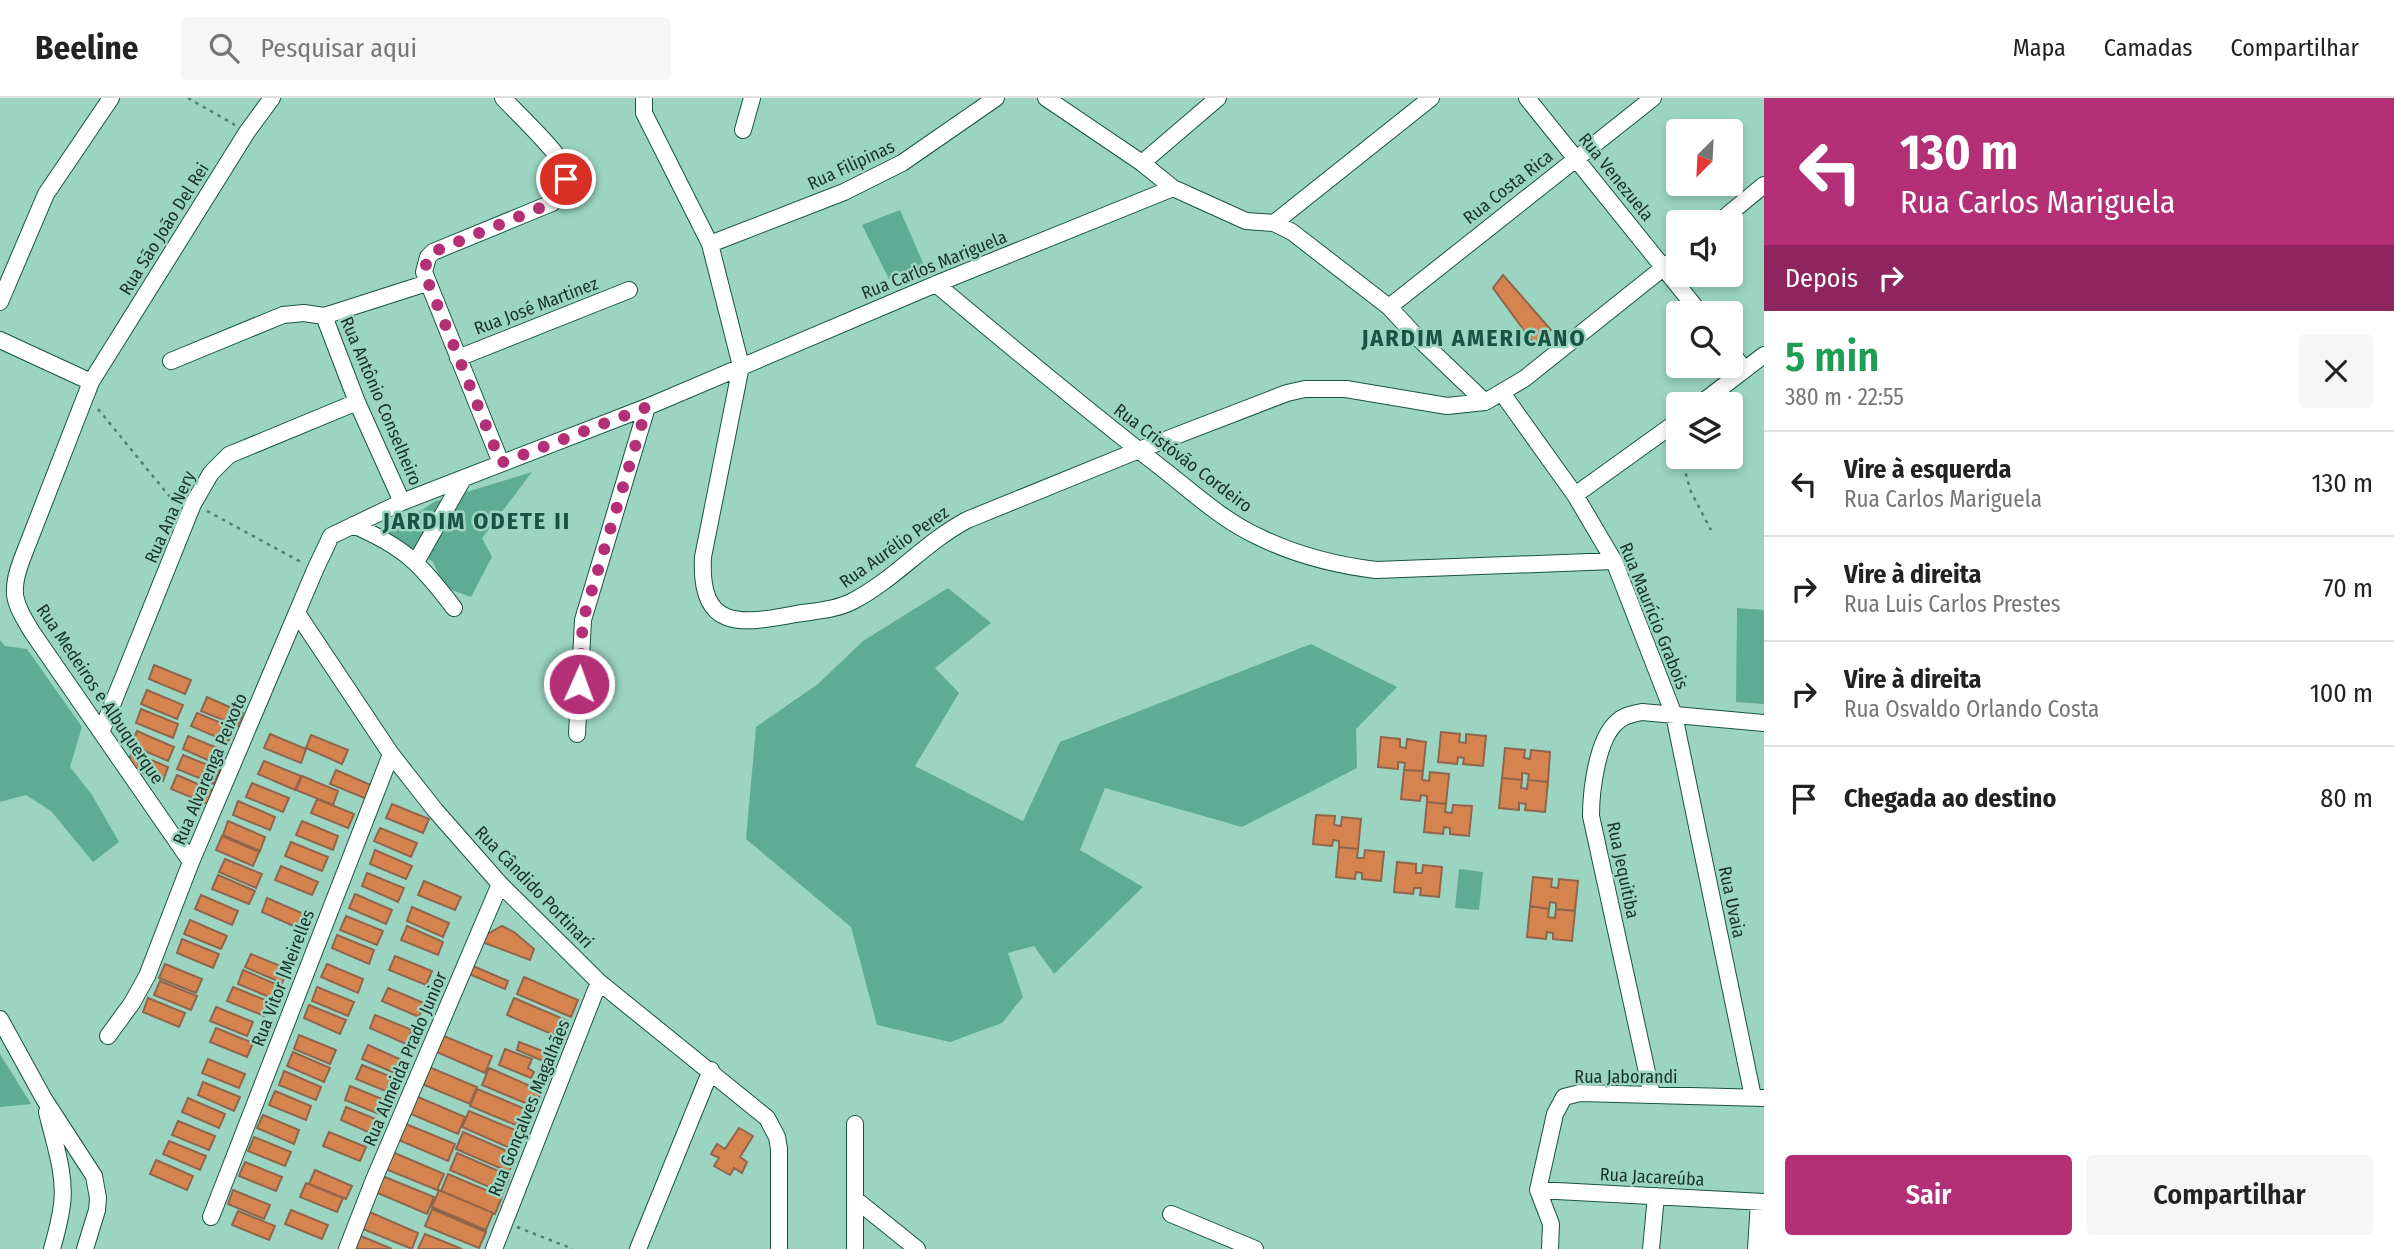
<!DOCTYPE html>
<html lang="pt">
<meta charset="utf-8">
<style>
:root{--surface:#fff;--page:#f6f6f6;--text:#222;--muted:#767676;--line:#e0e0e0;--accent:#b32f76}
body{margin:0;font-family:"Fira Sans Condensed",sans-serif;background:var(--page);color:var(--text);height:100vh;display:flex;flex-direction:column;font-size:26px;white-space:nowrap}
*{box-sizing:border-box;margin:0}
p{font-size:23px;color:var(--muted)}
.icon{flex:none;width:38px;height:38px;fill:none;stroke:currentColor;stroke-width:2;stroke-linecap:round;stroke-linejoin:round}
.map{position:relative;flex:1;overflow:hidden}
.drawer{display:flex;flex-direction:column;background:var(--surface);width:630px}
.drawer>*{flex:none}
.banner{background:#b32f76;color:#fff;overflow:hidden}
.needle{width:46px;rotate:204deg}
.fabs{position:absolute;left:1666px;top:21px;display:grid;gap:14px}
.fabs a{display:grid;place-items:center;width:77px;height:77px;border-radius:7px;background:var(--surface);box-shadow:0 4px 10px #0003;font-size:35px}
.pin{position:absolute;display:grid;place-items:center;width:60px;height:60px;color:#fff;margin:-30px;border:4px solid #fff;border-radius:50%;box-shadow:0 2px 7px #0007}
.me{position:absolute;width:77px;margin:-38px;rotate:2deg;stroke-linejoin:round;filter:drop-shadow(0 0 5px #0008)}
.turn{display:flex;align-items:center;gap:24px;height:147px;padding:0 21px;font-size:32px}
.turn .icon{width:91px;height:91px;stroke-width:2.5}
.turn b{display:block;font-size:49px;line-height:60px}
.then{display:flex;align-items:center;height:66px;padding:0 21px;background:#0003;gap:14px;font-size:26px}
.round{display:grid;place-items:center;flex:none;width:74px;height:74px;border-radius:7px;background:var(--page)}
.head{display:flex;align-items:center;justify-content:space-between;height:119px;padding:0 21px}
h1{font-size:42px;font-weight:600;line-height:52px;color:#1e9e55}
.primary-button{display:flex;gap:14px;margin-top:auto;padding:14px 21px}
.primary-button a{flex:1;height:80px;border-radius:7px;background:var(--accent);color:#fff;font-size:28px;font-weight:600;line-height:80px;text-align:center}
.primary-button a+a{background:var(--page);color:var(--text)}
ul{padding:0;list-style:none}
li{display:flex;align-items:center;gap:21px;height:105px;padding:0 21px;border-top:2px solid var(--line)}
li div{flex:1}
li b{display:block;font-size:26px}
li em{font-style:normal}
header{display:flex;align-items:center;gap:42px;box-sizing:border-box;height:98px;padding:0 35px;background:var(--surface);border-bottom:2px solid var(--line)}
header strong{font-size:33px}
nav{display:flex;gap:38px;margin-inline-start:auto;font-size:24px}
.search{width:490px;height:63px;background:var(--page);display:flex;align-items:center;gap:18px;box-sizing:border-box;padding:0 24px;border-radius:7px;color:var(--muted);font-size:26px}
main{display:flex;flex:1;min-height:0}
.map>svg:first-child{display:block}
.green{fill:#5eac94}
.building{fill:#d6844f;stroke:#90654c;stroke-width:2}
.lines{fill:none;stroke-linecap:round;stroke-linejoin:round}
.minor-casing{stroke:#185444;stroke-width:18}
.path{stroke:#557d70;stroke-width:2.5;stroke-dasharray:3.5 5;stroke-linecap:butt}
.minor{stroke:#fff;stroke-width:16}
.route{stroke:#b32f76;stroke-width:12;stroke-dasharray:0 21.6}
.labels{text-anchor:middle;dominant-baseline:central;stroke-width:5;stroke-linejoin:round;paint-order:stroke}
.street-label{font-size:18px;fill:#1b332b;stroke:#9bd5c2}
.district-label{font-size:24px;font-weight:bold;letter-spacing:2px;fill:#185444;stroke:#9bd5c2}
</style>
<header>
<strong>Beeline</strong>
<div class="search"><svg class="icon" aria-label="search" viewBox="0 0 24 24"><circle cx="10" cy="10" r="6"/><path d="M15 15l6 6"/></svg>Pesquisar aqui</div>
<nav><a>Mapa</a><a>Camadas</a><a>Compartilhar</a></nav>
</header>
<main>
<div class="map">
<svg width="1764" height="1151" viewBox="0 0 1764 1151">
<rect width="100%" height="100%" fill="#9bd5c2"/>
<path class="green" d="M 900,112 L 924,167 L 889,181 L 862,127 Z
M 532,374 L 482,440 L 492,459 L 471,499 L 444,489 L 433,464 L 388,435 L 434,404 Z
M 948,490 L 991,525 L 935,570 L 959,595 L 915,668 L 1023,723 L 1060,644 L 1311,546 L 1397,589 L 1356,631 L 1357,670 L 1242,729 L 1105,690 L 1080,752 L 1143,789 L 1054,876 L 1034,848 L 1008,855 L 1023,899 L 1002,925 L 950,944 L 877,927 L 851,829 L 746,741 L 756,629 L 818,586 L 863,543 Z
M 1737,510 L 1764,512 L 1764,606 L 1736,604 Z
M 0,542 L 5,548 L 27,551 L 82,629 L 70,669 L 92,697 L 119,744 L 93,764 L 51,713 L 26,697 L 0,704 Z
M 1459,771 L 1483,774 L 1479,812 L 1455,810 Z
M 0,956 L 31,1006 L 0,1009 Z"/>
<path class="building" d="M 1503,177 L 1551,232 L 1534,246 L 1493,190 Z
M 154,567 L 191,582 L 185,596 L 149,581 Z
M 147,592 L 183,607 L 177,621 L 141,606 Z
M 207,599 L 243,615 L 238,628 L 201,613 Z
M 141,611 L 178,626 L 173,640 L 136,625 Z
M 197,615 L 233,630 L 228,644 L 191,628 Z
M 137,633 L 174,649 L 168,663 L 131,647 Z
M 1441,634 L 1460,636 L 1459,644 L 1466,645 L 1466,636 L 1486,638 L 1483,668 L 1463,666 L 1464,660 L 1458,659 L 1457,666 L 1438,664 Z
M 270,636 L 306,651 L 301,665 L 264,650 Z
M 311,637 L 348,652 L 342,666 L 306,650 Z
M 188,638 L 225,653 L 219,667 L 183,651 Z
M 1381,639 L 1400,641 L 1400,649 L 1406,650 L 1407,641 L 1426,644 L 1423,673 L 1404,672 L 1405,665 L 1398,664 L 1398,671 L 1378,669 Z
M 1505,650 L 1525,652 L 1524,660 L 1530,661 L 1531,652 L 1550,654 L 1548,684 L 1528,682 L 1529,676 L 1522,675 L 1522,682 L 1502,680 Z
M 132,654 L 168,669 L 163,683 L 126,668 Z
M 183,657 L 220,672 L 214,686 L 177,671 Z
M 264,663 L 301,678 L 295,692 L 258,676 Z
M 336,672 L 373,688 L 367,701 L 330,686 Z
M 1404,672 L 1423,673 L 1422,682 L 1429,683 L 1430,674 L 1449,676 L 1446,706 L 1427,704 L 1427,698 L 1421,697 L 1420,703 L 1401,701 Z
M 177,677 L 214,693 L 208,706 L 171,691 Z
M 302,678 L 338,693 L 333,707 L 296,692 Z
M 1502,680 L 1522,682 L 1521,690 L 1527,691 L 1528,682 L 1548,684 L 1545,714 L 1525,712 L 1526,706 L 1519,705 L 1519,712 L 1499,710 Z
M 252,685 L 289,700 L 283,714 L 246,699 Z
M 317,701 L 354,716 L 348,730 L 311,715 Z
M 238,703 L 275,719 L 270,732 L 233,717 Z
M 1427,704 L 1446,706 L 1445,714 L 1452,715 L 1453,707 L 1472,708 L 1469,738 L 1450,736 L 1450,730 L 1444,729 L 1443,736 L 1424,734 Z
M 392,706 L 429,721 L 423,735 L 386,720 Z
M 1316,717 L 1335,718 L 1334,727 L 1341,728 L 1342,719 L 1361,721 L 1358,751 L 1339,749 L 1339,743 L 1333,742 L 1332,748 L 1313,746 Z
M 228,723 L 265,739 L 260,753 L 223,737 Z
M 302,723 L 338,738 L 333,752 L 296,737 Z
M 380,730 L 417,745 L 411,759 L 374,743 Z
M 222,738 L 259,754 L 253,768 L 216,752 Z
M 291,744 L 328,759 L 322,773 L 285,758 Z
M 1339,749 L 1358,751 L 1357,760 L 1364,760 L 1365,752 L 1384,754 L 1381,783 L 1362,781 L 1362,775 L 1356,774 L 1355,781 L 1336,779 Z
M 375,752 L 412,768 L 406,781 L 370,766 Z
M 225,761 L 262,776 L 256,790 L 219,774 Z
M 1397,764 L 1416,766 L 1416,775 L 1422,775 L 1423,767 L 1442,769 L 1439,799 L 1420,797 L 1421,790 L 1414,790 L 1413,796 L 1394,794 Z
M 281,768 L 318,784 L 312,797 L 275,782 Z
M 367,775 L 404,790 L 398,804 L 362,788 Z
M 218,777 L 255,793 L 249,806 L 212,791 Z
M 1533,779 L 1552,781 L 1551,789 L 1558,790 L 1559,781 L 1578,783 L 1575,813 L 1556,811 L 1556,805 L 1550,804 L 1549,811 L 1530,808 Z
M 424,783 L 461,799 L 455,812 L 418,797 Z
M 355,796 L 392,812 L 386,826 L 349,810 Z
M 201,797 L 238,813 L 232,827 L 195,811 Z
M 267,800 L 304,816 L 298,830 L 262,814 Z
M 1530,808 L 1549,811 L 1548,819 L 1555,820 L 1556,811 L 1575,813 L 1572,843 L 1553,841 L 1553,835 L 1547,834 L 1546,841 L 1527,839 Z
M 412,809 L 449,825 L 443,839 L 407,823 Z
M 346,818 L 383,833 L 377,847 L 340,832 Z
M 190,822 L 227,838 L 221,851 L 184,836 Z
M 407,828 L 443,844 L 438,857 L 401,842 Z
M 502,828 L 514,834 L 534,851 L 530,862 L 482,844 L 486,837 Z
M 337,837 L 374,852 L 369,866 L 332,850 Z
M 182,841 L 219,856 L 213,870 L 177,855 Z
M 251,856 L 288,871 L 282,885 L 245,869 Z
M 395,858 L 432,873 L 426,887 L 389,872 Z
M 165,866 L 202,881 L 196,895 L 159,880 Z
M 327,866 L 363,881 L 358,895 L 321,879 Z
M 473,868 L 508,883 L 505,891 L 469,876 Z
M 243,872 L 280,888 L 274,901 L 238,886 Z
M 524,879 L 578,902 L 571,919 L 517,896 Z
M 160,883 L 197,898 L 191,912 L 154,897 Z
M 233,889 L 270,904 L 264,918 L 227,903 Z
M 317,889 L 354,904 L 348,918 L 312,903 Z
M 388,890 L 424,905 L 419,919 L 382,903 Z
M 148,900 L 185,915 L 179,929 L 143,914 Z
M 514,900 L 568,923 L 561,940 L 507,917 Z
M 309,907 L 346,922 L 340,936 L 304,920 Z
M 216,909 L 253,924 L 247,938 L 210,923 Z
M 375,917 L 412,932 L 406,946 L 370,930 Z
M 216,930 L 253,945 L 247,959 L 210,944 Z
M 439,936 L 492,958 L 485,975 L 432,952 Z
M 299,937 L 336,952 L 330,966 L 294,951 Z
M 519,944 L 553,957 L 550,966 L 517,952 Z
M 368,947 L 404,963 L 399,977 L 362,961 Z
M 505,951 L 532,961 L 528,970 L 534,974 L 531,980 L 499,967 Z
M 293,954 L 330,970 L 324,984 L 287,968 Z
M 208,961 L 245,976 L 239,990 L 202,975 Z
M 362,967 L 399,982 L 393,996 L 356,981 Z
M 424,967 L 477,989 L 470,1006 L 417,984 Z
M 489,970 L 542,993 L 535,1009 L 482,987 Z
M 284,973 L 321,989 L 316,1002 L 279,987 Z
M 203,984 L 240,999 L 234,1013 L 198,997 Z
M 350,988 L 387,1003 L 381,1017 L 345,1002 Z
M 477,991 L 530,1013 L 523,1030 L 470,1008 Z
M 275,993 L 311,1008 L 306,1022 L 269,1007 Z
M 411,996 L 465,1019 L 458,1036 L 404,1013 Z
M 188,1000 L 225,1016 L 219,1030 L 182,1014 Z
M 346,1009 L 383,1024 L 377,1038 L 341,1022 Z
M 469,1013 L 522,1035 L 515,1052 L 462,1029 Z
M 263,1017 L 299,1032 L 294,1046 L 257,1030 Z
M 178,1023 L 215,1038 L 209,1052 L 172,1037 Z
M 401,1024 L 455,1046 L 448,1063 L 394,1040 Z
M 739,1030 L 753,1038 L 740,1059 L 747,1064 L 742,1075 L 734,1070 L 730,1077 L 714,1068 L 719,1060 L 711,1056 L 717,1046 L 725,1051 Z
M 329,1034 L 366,1049 L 360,1063 L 323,1048 Z
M 463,1034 L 516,1057 L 509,1074 L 456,1051 Z
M 254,1039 L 291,1054 L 285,1068 L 248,1053 Z
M 169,1043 L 206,1058 L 200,1072 L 163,1056 Z
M 390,1053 L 444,1076 L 437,1092 L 383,1070 Z
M 457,1055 L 510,1078 L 503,1095 L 450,1072 Z
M 156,1062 L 193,1078 L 187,1092 L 150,1076 Z
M 245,1064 L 282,1079 L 276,1093 L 239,1078 Z
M 315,1072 L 352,1088 L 346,1101 L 309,1086 Z
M 448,1076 L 502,1099 L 495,1116 L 441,1093 Z
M 380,1077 L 434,1099 L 427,1116 L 373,1093 Z
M 306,1085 L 343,1100 L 337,1114 L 300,1099 Z
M 233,1092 L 270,1107 L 264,1121 L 228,1106 Z
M 439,1092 L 493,1115 L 486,1132 L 432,1109 Z
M 432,1111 L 486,1134 L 479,1150 L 425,1128 Z
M 291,1112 L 328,1127 L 322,1141 L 285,1126 Z
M 365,1112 L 418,1135 L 412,1151 L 358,1129 Z
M 238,1113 L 275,1128 L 269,1142 L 232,1127 Z
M 356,1136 L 392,1151 L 350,1151 Z
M 425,1136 L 462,1151 L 418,1151 Z"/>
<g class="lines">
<defs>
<path id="minor" d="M 644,0 L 644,15 L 710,146 L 741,268 L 703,459 C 699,532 739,527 796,516 C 815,513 836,512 853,503 C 894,482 924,445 967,422 L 1139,352 L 1287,295 L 1305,291 L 1346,291 L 1447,308 L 1485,304 L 1524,281 L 1678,158
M 1046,0 L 1142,65 L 1173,90 L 1246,123 L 1274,125 L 1292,134 L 1389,209 L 1415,237 L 1485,304
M 1527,0 L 1700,215
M 743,32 L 752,0
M 1142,65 L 1218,0
M 1719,124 L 1764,87
M 1274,125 L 1431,0
M 710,146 L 844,94 L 902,65 L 996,0
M 936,186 C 1010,248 1083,309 1159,368 C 1191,393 1222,422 1259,439 C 1296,457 1335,467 1376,472 L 1614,463
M 0,204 L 46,96 L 111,0
M 1389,209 L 1653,0
M 324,218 L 357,304 L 402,404
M 0,242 L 91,284
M 1731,254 L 1744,271
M 458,260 L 629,192
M 171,263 L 283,217 L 304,215 L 324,218 L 427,185
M 1502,295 L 1575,397 L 1614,463 L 1674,617 L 1753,999
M 1700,306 L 1764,257
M 501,365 L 424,174 L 428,159 L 433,154 L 552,105 C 562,96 569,85 565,71 C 560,55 516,14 503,0
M 1575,397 L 1678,323
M 353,427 C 404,449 420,465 454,510
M 416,464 L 463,381
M 297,515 L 391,656 L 435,712 L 500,786 L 599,884 L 767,1020 L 777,1039 L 779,1051 L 779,1151
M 102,632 L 193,406 L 211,375 L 229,357 L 357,304
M 577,636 L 583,522 L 647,309
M 191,764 L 32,534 C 14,504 9,495 22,461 L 91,284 L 247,34 L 272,0
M 0,921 L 44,1001 L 94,1078 L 98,1100 L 97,1112 L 85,1151
M 108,938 L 132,905 L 147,878 L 191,764 L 315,472 L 331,438 L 402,404 L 647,309 L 936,186 L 1173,90
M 1652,997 L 1591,718 C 1591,693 1597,641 1617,624 C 1624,617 1633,616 1642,614 L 1764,625
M 47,1014 C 54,1044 66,1076 62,1107 C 60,1122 56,1137 52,1151
M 855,1026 L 855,1151
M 1538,1092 L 1764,1104
M 855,1101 L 917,1151
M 1171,1116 L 1255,1151
M 211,1119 L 391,656
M 347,1151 L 373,1084 L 500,786
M 494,1151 L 599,884
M 638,1151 L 711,972
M 1550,1151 L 1551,1126 L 1538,1092 L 1555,1016 L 1564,999 L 1580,995 L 1764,1000
M 1651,1151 L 1656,1098
M 1756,1151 L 1759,1104"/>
</defs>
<use href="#minor" class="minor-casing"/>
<path class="path" d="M 188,0 L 235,27
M 98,311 L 170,399 L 178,402
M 1674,343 L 1678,352
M 1681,359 L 1691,394 L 1711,432
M 207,413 L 303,465
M 517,1129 L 573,1151"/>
<use href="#minor" class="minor"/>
</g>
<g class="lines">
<path class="route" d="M 566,81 L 561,98 L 552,105 L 433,154 L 428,159 L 424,174 L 501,365 L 647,309 L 583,522 L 579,586"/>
</g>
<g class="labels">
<g class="street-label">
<text transform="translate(851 67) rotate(-25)">Rua Filipinas</text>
<text transform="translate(1616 79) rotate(51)">Rua Venezuela</text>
<text transform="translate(1508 89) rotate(-38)">Rua Costa Rica</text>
<text transform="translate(164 131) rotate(-58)">Rua São João Del Rei</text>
<text transform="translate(934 167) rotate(-22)">Rua Carlos Mariguela</text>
<text transform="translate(536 208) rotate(-21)">Rua José Martinez</text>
<text transform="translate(381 303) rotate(67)">Rua Antônio Conselheiro</text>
<text transform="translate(1183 360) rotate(37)">Rua Cristóvão Cordeiro</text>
<text transform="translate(170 419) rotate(-66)">Rua Ana Nery</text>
<text transform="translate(894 449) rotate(-35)">Rua Aurélio Perez</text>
<text transform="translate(1654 518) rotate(68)">Rua Maurício Grabois</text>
<text transform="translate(100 596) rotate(56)">Rua Medeiros e Albuquerque</text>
<text transform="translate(210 671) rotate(-67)">Rua Alvarenga Peixoto</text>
<text transform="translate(1623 772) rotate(78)">Rua Jequitiba</text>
<text transform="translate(534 789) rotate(46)">Rua Cândido Portinari</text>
<text transform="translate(1732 804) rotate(78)">Rua Uvaia</text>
<text transform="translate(283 880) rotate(-69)">Rua Vitor |Meirelles</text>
<text transform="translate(405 961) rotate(-67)">Rua Almeida Prado Junior</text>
<text x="1626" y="979">Rua Jaborandi</text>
<text transform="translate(529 1010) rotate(-68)">Rua Gonçalves Magalhães</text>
<text transform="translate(1652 1079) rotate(3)">Rua Jacareúba</text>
</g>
<g class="district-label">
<text x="1474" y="240">JARDIM AMERICANO</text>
<text x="477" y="423">JARDIM ODETE II</text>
</g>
</g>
</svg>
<div class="fabs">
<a><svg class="needle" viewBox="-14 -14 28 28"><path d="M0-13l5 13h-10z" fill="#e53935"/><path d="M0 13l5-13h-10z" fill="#767676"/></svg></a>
<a><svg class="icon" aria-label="sound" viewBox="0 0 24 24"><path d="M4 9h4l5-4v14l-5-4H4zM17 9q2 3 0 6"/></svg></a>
<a><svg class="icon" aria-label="search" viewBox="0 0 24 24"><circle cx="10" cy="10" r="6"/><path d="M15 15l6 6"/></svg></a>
<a><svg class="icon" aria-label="layers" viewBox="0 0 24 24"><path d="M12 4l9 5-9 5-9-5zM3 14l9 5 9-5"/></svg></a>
</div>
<div class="pin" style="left:566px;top:81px;background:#d93025"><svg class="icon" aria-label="arrive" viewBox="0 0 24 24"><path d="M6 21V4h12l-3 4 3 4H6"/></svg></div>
<svg class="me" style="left:579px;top:586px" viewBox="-20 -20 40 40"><circle r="17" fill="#b32f76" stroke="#fff" stroke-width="3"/><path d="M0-11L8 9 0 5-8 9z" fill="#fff"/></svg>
</div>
<section class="drawer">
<div class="banner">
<div class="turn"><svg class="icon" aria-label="left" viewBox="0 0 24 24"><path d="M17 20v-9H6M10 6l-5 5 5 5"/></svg><div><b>130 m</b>Rua Carlos Mariguela</div></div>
<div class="then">Depois<svg class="icon" aria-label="right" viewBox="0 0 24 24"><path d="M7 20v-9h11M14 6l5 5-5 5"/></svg></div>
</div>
<div class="head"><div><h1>5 min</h1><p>380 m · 22:55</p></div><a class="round"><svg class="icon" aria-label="close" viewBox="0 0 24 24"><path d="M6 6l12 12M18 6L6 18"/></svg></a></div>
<ul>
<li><svg class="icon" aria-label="left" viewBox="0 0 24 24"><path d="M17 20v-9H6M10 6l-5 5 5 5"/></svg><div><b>Vire à esquerda</b><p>Rua Carlos Mariguela</p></div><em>130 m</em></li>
<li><svg class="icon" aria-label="right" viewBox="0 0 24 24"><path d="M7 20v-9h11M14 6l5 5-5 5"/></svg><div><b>Vire à direita</b><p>Rua Luis Carlos Prestes</p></div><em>70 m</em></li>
<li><svg class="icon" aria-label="right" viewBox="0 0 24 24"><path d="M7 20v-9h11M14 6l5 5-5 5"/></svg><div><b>Vire à direita</b><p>Rua Osvaldo Orlando Costa</p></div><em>100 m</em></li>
<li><svg class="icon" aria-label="arrive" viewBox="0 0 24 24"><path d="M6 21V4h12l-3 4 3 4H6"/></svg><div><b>Chegada ao destino</b></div><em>80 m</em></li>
</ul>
<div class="primary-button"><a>Sair</a><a>Compartilhar</a></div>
</section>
</main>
